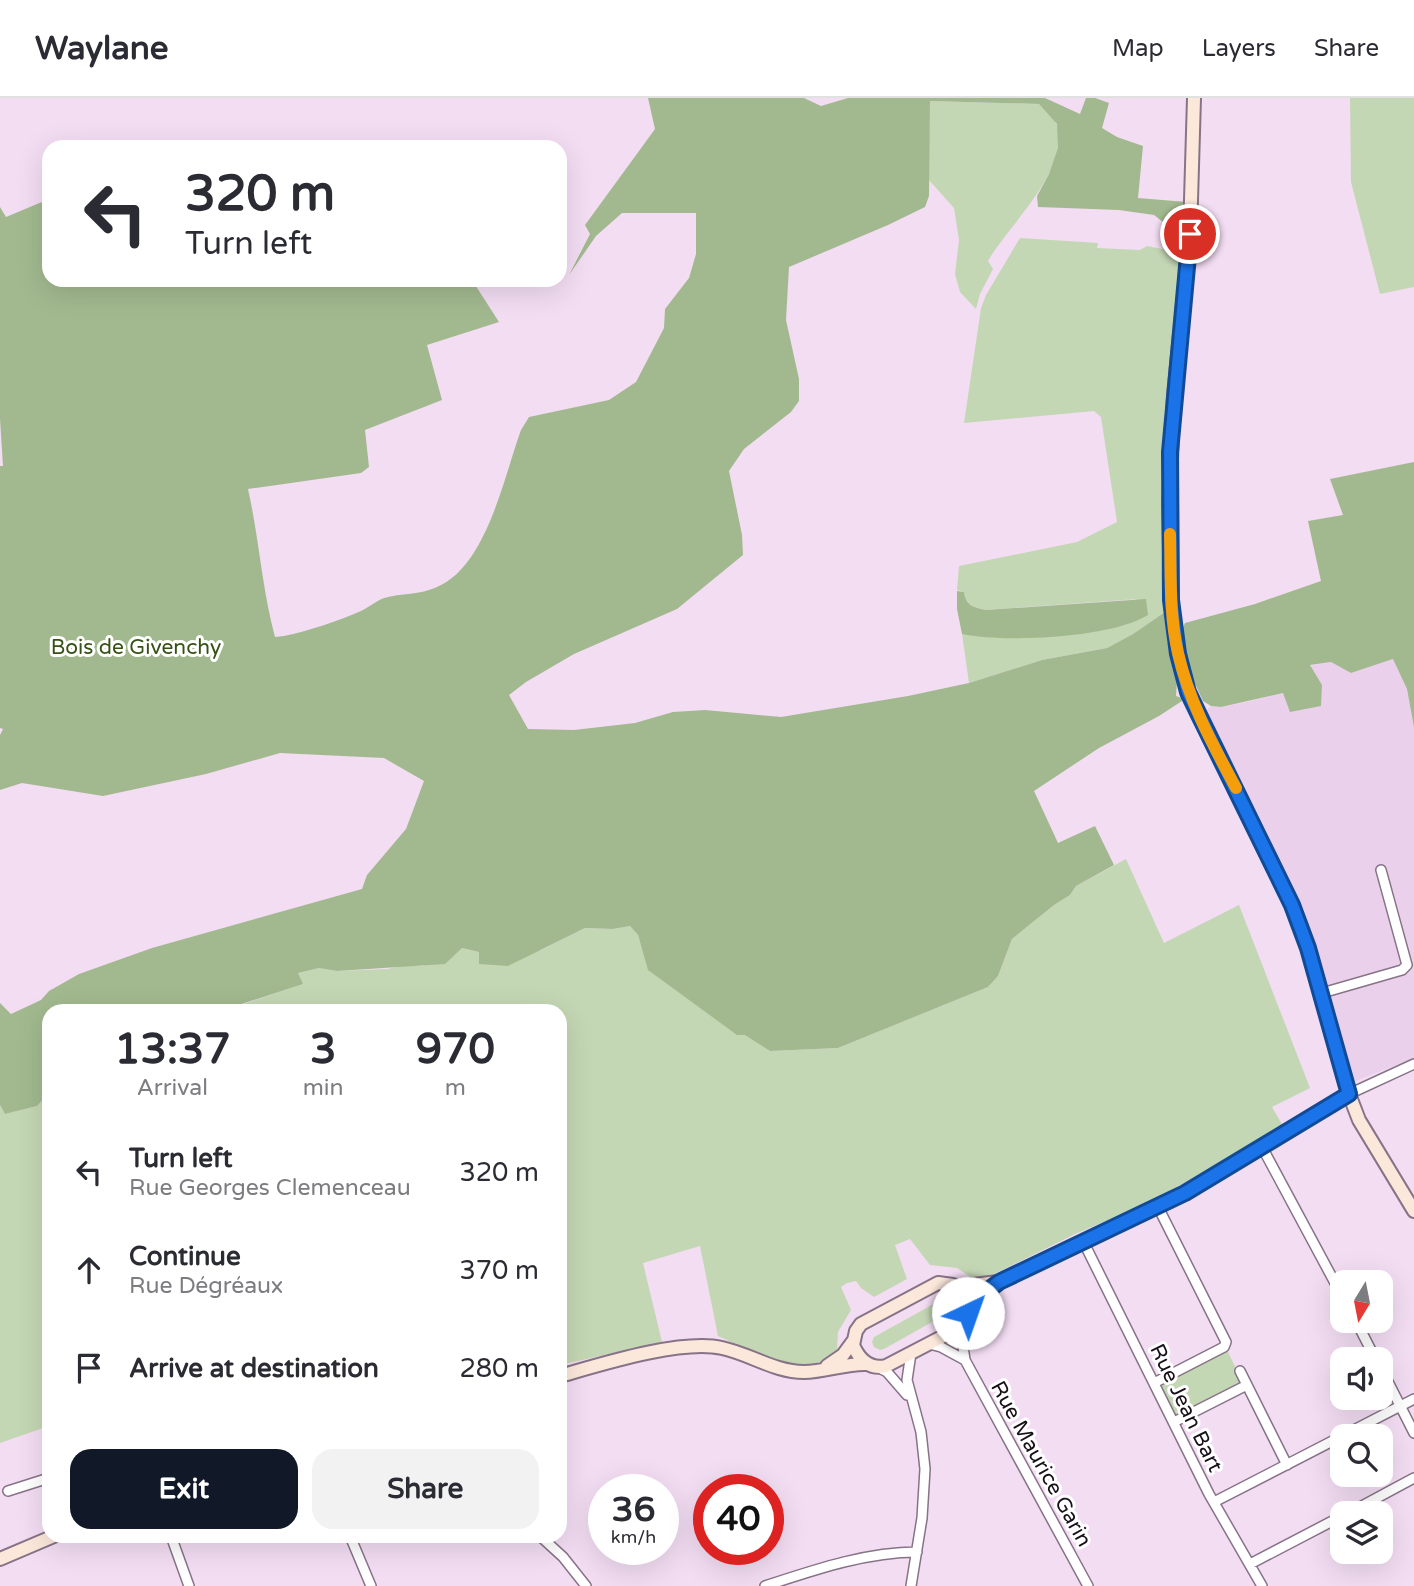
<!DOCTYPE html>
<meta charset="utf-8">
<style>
:root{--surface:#fff;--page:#f2f2f3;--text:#2b2b33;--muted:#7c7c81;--line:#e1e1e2;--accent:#111827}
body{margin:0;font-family:"Varela Round",sans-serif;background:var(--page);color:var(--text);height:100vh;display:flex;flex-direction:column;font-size:26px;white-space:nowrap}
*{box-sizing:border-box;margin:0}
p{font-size:23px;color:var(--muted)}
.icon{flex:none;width:38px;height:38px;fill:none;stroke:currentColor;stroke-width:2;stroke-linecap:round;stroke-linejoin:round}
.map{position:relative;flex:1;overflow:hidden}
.panel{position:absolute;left:42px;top:906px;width:525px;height:539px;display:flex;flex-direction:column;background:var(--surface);border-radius:21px;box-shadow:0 7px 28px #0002}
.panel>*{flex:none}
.banner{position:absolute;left:42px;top:42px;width:525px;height:147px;border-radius:21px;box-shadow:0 7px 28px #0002;background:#fff;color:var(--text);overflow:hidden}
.needle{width:46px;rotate:190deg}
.buttons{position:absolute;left:1330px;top:1172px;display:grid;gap:14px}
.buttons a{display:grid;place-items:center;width:63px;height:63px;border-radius:14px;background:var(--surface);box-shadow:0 7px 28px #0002;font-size:35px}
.speed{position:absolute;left:588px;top:1376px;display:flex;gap:14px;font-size:35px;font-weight:700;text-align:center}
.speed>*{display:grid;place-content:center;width:91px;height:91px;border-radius:50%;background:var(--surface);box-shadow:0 7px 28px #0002;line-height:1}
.speed small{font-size:18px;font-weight:400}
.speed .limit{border:10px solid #d22;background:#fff;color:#111}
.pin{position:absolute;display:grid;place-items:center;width:60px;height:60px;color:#fff;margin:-30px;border:4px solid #fff;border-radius:50%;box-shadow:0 2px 7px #0007}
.me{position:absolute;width:77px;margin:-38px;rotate:42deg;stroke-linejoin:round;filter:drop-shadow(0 0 5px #0008)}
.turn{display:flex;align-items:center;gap:24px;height:147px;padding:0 28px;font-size:32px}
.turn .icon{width:91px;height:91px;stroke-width:2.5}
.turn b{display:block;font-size:49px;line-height:60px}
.eta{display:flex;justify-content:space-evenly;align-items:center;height:119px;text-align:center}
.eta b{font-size:42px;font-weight:700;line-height:49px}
.cta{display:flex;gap:14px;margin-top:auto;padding:14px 28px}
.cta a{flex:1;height:80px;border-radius:21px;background:var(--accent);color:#fff;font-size:28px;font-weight:700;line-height:80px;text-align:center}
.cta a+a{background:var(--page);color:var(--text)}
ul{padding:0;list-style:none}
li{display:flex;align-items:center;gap:21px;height:98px;padding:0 28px}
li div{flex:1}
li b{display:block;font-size:26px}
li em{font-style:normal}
header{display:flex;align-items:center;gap:42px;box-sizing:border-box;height:98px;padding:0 35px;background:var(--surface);border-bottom:2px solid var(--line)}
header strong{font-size:33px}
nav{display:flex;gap:38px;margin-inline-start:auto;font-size:24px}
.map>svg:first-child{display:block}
.built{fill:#ebd0ec}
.green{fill:#c4d7b4}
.forest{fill:#a2b98f}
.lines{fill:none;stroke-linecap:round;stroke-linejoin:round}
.street-casing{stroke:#877387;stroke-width:12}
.secondary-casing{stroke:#877387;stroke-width:16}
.street{stroke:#fff;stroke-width:9}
.secondary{stroke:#fce8db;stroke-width:12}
.route-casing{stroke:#114b97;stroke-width:18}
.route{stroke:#1a73e8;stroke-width:12}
.slow{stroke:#f59e0b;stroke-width:12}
.labels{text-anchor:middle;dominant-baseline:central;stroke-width:6;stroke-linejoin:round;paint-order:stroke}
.park-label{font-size:21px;fill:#365115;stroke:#fff}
.street-label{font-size:21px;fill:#171018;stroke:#fff}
</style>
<header>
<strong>Waylane</strong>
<nav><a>Map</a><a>Layers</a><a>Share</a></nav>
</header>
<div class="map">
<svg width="1414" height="1488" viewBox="0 0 1414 1488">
<rect width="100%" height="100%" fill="#f3ddf3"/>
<path class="built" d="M 1394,561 L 1407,591 L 1414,629 L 1414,960 L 1353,984 L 1306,830 L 1296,803 L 1206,613 L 1211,608 L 1221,609 L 1247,604 L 1283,595 L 1310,568 L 1331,564 L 1351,575 Z"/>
<path class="green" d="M 1350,0 L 1414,0 L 1414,189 L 1380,196 L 1351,84 Z
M 930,3 L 1039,6 C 1044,12 1054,20 1057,27 C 1072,70 1007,129 988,163 L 993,171 L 980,196 L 976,211 L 960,194 L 955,176 L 959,142 L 954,110 L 928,81 Z
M 1185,137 C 1174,262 1152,388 1165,514 L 1133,536 L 1107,550 L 1042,562 L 969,585 L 962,536 L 1002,540 L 1029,538 L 1138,501 L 986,512 C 973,509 966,508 964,494 L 957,492 L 959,468 L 1077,444 L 1117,424 L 1101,319 L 1094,313 L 964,325 L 981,210 L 986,197 L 1020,140 L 1098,145 L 1097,150 L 1140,152 L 1147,148 L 1167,152 L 1170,138 Z
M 1126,761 L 1164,845 L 1239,807 L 1310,990 L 1272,1009 L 1283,1028 L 1161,1098 L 1125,1115 L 1075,1136 L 990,1178 L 975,1182 L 957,1170 L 930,1167 L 910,1141 L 895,1147 L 907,1181 L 874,1199 L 861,1190 L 856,1183 L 847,1185 L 841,1189 L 851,1212 L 838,1234 L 837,1253 C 830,1257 822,1264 813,1266 C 784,1271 744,1250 718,1238 L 700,1148 L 643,1165 L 662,1244 L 560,1267 L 560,914 L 220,914 L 302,886 L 298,875 L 319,870 L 337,873 L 387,871 L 406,867 L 422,868 L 462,850 L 479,854 L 541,852 L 585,830 L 613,831 L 630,828 L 638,837 L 649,872 L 770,953 L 838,950 L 988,889 L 998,878 L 1012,841 L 1054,807 L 1070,797 L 1076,788 Z
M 49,995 L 49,1328 L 0,1345 L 0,1007 L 5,1016 L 37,1008 Z
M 939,1203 L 949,1205 L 950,1212 L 948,1215 L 884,1251 L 880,1252 L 874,1249 L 872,1244 L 874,1239 Z
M 1222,1253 L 1228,1254 L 1242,1283 L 1241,1288 L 1180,1319 L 1174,1316 L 1161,1289 L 1162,1284 Z"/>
<path class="forest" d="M 648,0 L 804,0 L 821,8 L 848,0 L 1045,0 L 1080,16 L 1086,0 L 1095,0 L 1109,5 L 1102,30 L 1117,39 L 1143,48 L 1138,100 L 1187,104 L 1186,128 L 1167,127 L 1154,117 L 1119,112 L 1038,109 L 1037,98 L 1049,76 L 1058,50 L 1057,26 L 1039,6 L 930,3 L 929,98 L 925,109 L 888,127 L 789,169 L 786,222 L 799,281 L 799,303 L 791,314 L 744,351 L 729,373 L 742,437 L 743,457 L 677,511 L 574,556 L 526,584 L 509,597 L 528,631 L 574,632 L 635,625 L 673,614 L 705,612 L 781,619 L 908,598 L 969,585 L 1042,562 L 1107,550 L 1133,536 L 1165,514 L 1169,536 L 1167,544 L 1170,545 L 1177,583 L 1176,598 L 1185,601 L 1159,618 L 1099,650 L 1034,693 L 1058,745 L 1095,728 L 1114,767 L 1076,788 L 1070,797 L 1054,807 L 1012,841 L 998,878 L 988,889 L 838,950 L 770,953 L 745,937 L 737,937 L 648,872 L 638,837 L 630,828 L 613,831 L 585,830 L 508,868 L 479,866 L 479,854 L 462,850 L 445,866 L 337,873 L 319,870 L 298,875 L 303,886 L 220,913 L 49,914 L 49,995 L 37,1008 L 5,1016 L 0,1007 L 0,905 L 11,916 L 41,902 L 49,893 L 79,876 L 152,850 L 362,791 L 367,777 L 406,731 L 424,683 L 384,660 L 280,655 L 206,676 L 103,698 L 22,685 L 0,692 L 0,637 L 3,631 L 0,630 L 0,368 L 3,368 L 0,321 L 0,109 L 6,119 L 49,101 L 49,182 L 175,182 L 180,187 L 216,182 L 472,182 L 499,224 L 427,247 L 442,302 L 365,332 L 369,369 L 361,375 L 248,391 C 259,440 262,491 275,539 L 284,538 C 308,533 338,523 361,513 C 369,509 376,503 384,500 C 401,495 420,497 437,489 C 487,468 504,378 521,332 L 529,319 L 609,302 L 636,284 L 664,230 L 665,211 L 689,180 L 696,156 L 696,115 L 622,115 L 596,138 L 569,177 L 590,136 L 585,127 L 655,31 Z
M 1414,364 L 1414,629 L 1407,591 L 1393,561 L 1351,575 L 1331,564 L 1310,567 L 1322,587 L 1321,608 L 1290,614 L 1283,595 L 1221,609 L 1211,608 L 1203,603 L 1187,568 L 1181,534 L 1185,525 L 1255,506 L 1321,483 L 1308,423 L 1343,417 L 1330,381 Z
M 957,493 L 964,494 C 966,508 973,509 986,512 L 1146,501 L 1148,517 C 1112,540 1004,545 962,536 L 957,511 Z"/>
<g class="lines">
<defs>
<path id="street" d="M 1320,893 L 1329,893 L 1402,872 L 1407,867 L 1381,772
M 1349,996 L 1414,966
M 1262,1049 L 1342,1198
M 1084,1145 L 1209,1396 L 1262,1488
M 1356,1223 L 1376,1262
M 962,1227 L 961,1235 L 965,1262 L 1088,1488
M 929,1246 L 941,1249 L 965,1262
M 879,1270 L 887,1274 L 907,1297
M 1381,1270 L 1414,1335
M 1240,1273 L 1287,1367
M 1154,1285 L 1224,1249 L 1226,1244 L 1158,1109
M 1174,1324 L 1247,1287
M 8,1393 L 49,1380
M 1214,1404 L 1414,1301
M 1347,1416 L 1414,1380
M 171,1438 L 189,1488
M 350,1438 L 371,1488
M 540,1438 L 563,1459 L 586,1488
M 1250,1466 L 1342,1418
M 765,1488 C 814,1472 866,1454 917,1454
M 911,1488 L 922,1420 L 925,1371 L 921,1334 L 907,1282 L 911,1255"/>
<path id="secondary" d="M 1194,0 L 1190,136 L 1174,297 L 1169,404 L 1171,502 L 1175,538 L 1188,594 L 1199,617 L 1292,807 L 1308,850 L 1349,996 L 1359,1022 L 1414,1113
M 938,1185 L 953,1187 L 963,1193 L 967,1198 L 969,1211 L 966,1222 L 959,1230 L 886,1268 C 869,1272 859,1261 853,1247 L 856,1233 L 861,1226 Z
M 957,1189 L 998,1184
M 969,1211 L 973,1204 L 999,1184 L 1185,1095 L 1349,996
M 827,1268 L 843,1257 L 854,1242
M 560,1278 C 602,1266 681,1241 722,1250 C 750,1256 775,1274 804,1274 C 825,1274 846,1265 867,1266
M 0,1461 L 54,1438"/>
</defs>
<use href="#street" class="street-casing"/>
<use href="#secondary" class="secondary-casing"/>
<use href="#street" class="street"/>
<use href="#secondary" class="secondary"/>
</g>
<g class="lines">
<defs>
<path id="route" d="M 968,1215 L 973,1204 L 999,1184 L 1185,1095 L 1349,996 L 1308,850 L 1292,807 L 1199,617 L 1188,594 L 1178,556 L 1171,502 L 1170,354 L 1190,136"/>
</defs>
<use href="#route" class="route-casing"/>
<use href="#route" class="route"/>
<path class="slow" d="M 1170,436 C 1171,475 1169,516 1178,555 C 1189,604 1213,647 1236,690"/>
</g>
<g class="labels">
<g class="park-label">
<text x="136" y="549">Bois de Givenchy</text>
</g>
<g class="street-label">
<text transform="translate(1186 1310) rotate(64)">Rue Jean Bart</text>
<text transform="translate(1041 1366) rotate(61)">Rue Maurice Garin</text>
</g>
</g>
</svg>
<div class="buttons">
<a><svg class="needle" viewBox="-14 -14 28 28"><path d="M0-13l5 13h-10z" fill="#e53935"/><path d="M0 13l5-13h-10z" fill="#7c7c81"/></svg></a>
<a><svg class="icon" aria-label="sound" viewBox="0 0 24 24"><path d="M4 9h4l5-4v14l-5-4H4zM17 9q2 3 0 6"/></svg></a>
<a><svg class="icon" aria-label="search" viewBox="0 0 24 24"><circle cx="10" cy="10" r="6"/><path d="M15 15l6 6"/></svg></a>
<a><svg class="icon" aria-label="layers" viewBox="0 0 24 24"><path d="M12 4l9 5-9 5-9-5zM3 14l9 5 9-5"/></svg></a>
</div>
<div class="speed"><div>36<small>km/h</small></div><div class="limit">40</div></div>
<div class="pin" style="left:1190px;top:136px;background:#d93025"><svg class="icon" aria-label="arrive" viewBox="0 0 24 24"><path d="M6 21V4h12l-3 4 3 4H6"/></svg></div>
<svg class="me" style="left:968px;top:1215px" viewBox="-20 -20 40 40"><circle r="19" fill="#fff"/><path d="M0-13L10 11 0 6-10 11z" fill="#1a73e8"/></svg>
<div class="banner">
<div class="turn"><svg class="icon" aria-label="left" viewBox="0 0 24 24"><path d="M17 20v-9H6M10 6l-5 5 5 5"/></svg><div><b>320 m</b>Turn left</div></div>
</div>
<section class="panel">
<div class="eta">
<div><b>13:37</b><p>Arrival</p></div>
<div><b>3</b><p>min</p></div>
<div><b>970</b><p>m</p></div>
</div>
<ul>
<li><svg class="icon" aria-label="left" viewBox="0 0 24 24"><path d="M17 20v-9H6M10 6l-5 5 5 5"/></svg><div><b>Turn left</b><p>Rue Georges Clemenceau</p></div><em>320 m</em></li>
<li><svg class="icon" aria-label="ahead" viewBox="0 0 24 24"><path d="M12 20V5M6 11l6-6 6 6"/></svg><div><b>Continue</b><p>Rue Dégréaux</p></div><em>370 m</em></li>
<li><svg class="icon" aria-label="arrive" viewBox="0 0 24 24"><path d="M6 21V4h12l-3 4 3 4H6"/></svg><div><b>Arrive at destination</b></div><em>280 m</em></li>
</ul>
<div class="cta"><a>Exit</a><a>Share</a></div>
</section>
</div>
